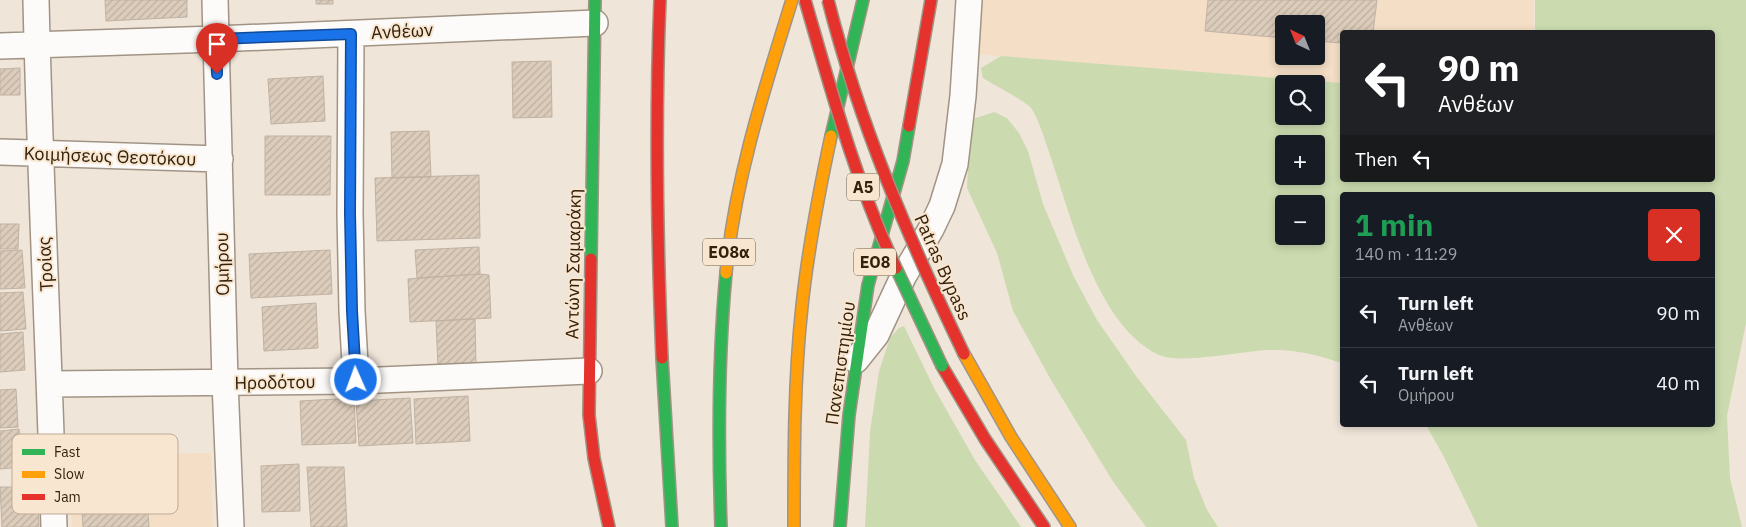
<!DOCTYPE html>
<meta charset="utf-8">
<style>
:root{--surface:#171b24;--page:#20242c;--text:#f1f3f6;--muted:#9ea1a6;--line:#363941}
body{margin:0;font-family:"IBM Plex Sans",sans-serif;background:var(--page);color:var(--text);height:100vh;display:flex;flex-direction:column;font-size:19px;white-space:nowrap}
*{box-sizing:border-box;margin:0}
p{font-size:16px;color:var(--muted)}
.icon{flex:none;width:28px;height:28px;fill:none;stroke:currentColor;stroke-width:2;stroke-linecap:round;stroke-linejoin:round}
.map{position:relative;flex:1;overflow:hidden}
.details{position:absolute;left:1340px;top:192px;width:375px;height:235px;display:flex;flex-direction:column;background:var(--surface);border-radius:5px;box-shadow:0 2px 8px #0003}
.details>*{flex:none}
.hud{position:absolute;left:1340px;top:30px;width:375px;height:152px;border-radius:5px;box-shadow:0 2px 8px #0003;background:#202124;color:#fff;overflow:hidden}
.needle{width:32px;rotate:317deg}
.tools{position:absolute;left:1275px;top:15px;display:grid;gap:10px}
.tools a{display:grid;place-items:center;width:50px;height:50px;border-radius:5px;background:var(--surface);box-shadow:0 2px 8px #0003;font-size:25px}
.pin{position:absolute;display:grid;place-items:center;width:42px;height:42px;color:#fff;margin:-51px -21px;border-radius:50% 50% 50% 0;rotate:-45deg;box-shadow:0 0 5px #0007}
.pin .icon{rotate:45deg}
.me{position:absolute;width:55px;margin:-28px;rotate:358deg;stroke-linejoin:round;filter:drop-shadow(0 0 4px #0008)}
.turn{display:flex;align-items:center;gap:18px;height:105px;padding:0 15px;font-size:22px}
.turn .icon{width:65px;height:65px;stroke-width:2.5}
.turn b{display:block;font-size:35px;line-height:42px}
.then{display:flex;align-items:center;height:48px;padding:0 15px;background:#0003;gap:10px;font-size:19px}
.round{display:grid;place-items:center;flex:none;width:52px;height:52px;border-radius:5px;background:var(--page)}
.summary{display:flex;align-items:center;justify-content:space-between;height:85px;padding:0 15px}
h1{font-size:30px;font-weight:700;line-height:38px;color:#1e9e55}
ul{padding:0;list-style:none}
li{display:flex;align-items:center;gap:15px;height:70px;padding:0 15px;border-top:1px solid var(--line)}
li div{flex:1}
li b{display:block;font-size:19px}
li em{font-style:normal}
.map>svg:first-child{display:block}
.built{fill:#f4dec5;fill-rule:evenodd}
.green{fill:#cbdbaf;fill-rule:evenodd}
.building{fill:url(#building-hatch);stroke:#c0b2a3}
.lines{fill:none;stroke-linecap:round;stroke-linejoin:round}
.street-casing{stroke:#a19484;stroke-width:28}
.fast-casing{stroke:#a19484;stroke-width:14}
.slow-casing{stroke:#a19484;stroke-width:14}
.jam-casing{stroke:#a19484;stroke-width:14}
.street{stroke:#fdfbf9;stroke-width:25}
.fast{stroke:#30b455;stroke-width:11}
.slow{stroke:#ff9f0a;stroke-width:11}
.jam{stroke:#e5322d;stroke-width:11}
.fast-bridge-casing{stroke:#a19484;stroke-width:14;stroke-linecap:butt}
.jam-bridge-casing{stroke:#a19484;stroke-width:14;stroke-linecap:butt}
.fast-bridge{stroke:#30b455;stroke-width:11}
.jam-bridge{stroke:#e5322d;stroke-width:11}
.route-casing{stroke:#114b97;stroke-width:12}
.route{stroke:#1a73e8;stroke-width:9}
.labels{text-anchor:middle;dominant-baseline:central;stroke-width:4;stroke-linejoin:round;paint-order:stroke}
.shield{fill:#f9e6d0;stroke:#6e5c45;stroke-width:1}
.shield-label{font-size:16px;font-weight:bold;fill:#33210a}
.street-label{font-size:18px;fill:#33210a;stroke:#f9e6d0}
.key{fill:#f9e6d0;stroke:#beab95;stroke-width:1}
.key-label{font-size:14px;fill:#33210a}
</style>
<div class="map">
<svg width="1746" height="527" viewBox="0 0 1746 527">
<defs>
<pattern id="building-hatch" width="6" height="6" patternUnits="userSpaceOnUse" patternTransform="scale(1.25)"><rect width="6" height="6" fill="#dcccbb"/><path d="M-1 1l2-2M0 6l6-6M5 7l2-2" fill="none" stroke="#bdaf9f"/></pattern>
</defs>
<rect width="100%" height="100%" fill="#f0e5d9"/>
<path class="built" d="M 978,0 L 1534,0 L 1534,32 L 1342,32 L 1342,83 L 976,54 ZM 1284,24 L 1316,24 L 1316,56 L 1284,56 Z
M 211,453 L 213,527 L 72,527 L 71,455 Z"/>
<path class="green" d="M 1535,0 L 1746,0 L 1746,323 L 1727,416 L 1730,478 L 1742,527 L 1478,527 L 1444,457 L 1426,425 L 1712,425 L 1712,195 L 1342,195 L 1342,363 C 1320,356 1296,349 1272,350 C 1245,350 1182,365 1159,355 C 1097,326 1071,217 1051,158 C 1047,146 1038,117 1031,108 C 1027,102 992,84 983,78 L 981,68 L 1001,56 L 1342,83 L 1342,180 L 1712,180 L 1712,32 L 1535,32 ZM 1284,84 L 1316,84 L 1316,116 L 1284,116 ZM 1284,144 L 1316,144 L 1316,176 L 1284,176 ZM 1284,204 L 1316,204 L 1316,236 L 1284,236 Z
M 994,112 L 1007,118 L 1019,133 L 1028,151 L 1043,204 L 1073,275 L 1097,320 L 1136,376 L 1186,440 L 1194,478 L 1207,510 L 1218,527 L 1146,527 L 1112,480 L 1051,380 L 1013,311 L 997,253 L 967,188 L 970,120 Z
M 904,326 L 934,388 L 975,460 L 1021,527 L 865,527 L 870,432 L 879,371 L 890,338 L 899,328 Z"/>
<path class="building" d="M 105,0 L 187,0 L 187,17 L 106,21 Z
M 316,0 L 333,0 L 333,4 L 316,4 Z
M 1208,0 L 1377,0 L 1373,32 L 1342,32 L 1342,43 L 1316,41 L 1316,24 L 1284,24 L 1284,38 L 1205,31 Z
M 551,61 L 552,117 L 513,118 L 512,62 Z
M 20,68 L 20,95 L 0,95 L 0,69 Z
M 323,76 L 325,121 L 271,124 L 268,79 Z
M 429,131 L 431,177 L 392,178 L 391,132 Z
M 265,136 L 331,136 L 330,195 L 265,195 Z
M 479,175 L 480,238 L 377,241 L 375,178 Z
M 0,224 L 19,224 L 18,249 L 0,249 Z
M 479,247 L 480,274 L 417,278 L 415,250 Z
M 22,250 L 25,288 L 0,289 L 0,251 Z
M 330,250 L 332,294 L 251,298 L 249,254 Z
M 480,274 L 489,275 L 491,318 L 410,322 L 408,279 Z
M 23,292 L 26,329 L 0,331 L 0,293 Z
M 316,303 L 318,348 L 264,351 L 262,307 Z
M 475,319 L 476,366 L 438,367 L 436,321 Z
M 23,332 L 25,370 L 0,372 L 0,334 Z
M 16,389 L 18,427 L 0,428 L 0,390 Z
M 468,396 L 470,441 L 416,444 L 414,399 Z
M 354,398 L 356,443 L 302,445 L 300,401 Z
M 410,398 L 413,443 L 359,446 L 356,401 Z
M 19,429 L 22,467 L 0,469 L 0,431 Z
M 299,464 L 300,511 L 262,512 L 261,466 Z
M 307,467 L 344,467 L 347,527 L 311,527 Z
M 146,486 L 149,527 L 83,527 L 81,497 L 106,495 L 106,504 L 117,503 L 116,489 Z
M 0,487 L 37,487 L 39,527 L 2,527 Z"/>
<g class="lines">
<defs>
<path id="street" d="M 36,0 C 40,176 49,351 54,527
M 215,0 L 225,382 L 231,527
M 351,34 L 350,213 L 352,311 L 356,381
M 0,46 L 216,39 L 595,23
M 0,152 L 220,159
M 856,360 L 876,335 L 903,277 L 931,229 L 942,206 L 955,164 L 963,96 L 969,0
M 50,384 L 356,381 L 589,371"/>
<path id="fast" d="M 831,136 L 863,0
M 591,259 L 595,0
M 662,358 L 672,527
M 721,527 C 718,442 718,358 726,273
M 840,527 L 849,415 L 868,285 L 903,161 L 909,126"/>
<path id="slow" d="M 726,273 C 735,179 764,90 792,0
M 964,354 L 1011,437 L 1070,527
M 794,527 C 794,453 794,379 802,306 C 808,249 819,192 831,136"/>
<path id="jam" d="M 660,0 C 655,119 657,238 662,358
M 909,126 L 931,0
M 591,259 L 589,415 L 594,458 L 609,527
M 942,366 L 985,439 L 1044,527"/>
</defs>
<use href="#street" class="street-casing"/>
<use href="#fast" class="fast-casing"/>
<use href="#slow" class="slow-casing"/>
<use href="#jam" class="jam-casing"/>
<use href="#street" class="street"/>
<use href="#fast" class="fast"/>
<use href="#slow" class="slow"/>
<use href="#jam" class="jam"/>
<defs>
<path id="fast-bridge" d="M 896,268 L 942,366"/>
<path id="jam-bridge" d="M 805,0 C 831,90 856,183 896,268
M 828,0 C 860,126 908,237 964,354"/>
</defs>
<use href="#fast-bridge" class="fast-bridge-casing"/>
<use href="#jam-bridge" class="jam-bridge-casing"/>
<use href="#fast-bridge" class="fast-bridge"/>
<use href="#jam-bridge" class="jam-bridge"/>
</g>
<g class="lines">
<defs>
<path id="route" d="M 217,74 L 216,39 L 351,34 L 350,213 L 352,311 L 356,380"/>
</defs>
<use href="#route" class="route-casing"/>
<use href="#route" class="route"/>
</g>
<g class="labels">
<g class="shield">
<rect x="847" y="173.5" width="32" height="27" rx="4"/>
<rect x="703" y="238.5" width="52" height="27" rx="4"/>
<rect x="854" y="248.5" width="42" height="27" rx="4"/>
</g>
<g class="shield-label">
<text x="863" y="187">Α5</text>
<text x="729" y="252">ΕΟ8α</text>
<text x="875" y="262">ΕΟ8</text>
</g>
<g class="street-label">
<text transform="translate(402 31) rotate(-3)">Ανθέων</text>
<text transform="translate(110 156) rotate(2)">Κοιμήσεως Θεοτόκου</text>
<text transform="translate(45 264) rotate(-93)">Τροίας</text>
<text transform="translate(222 264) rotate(-91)">Ομήρου</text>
<text transform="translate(573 264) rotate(-89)">Αντώνη Σαμαράκη</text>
<text transform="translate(943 267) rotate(66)">Patras Bypass</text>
<text transform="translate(840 363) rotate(-82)">Πανεπιστημίου</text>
<text transform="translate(275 382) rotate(-1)">Ηροδότου</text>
</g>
</g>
<rect x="12" y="434" width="166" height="80" rx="8" class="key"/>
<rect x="22" y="449" width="23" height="6" fill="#30b455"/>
<rect x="22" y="471" width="23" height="7" fill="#ff9f0a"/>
<rect x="22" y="494" width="23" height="6" fill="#e5322d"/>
<g class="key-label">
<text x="54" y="457">Fast</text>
<text x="54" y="479">Slow</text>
<text x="54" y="502">Jam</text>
</g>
</svg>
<div class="tools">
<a><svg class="needle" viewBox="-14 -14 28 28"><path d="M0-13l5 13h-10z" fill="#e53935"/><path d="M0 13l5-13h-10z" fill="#9ea1a6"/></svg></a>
<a><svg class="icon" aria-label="search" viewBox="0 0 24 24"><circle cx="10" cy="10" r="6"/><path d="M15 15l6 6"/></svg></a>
<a>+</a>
<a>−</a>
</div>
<div class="pin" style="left:217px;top:74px;background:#d93025"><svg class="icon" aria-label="arrive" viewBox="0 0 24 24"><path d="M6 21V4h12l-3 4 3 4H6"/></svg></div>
<svg class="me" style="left:356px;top:380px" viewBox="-20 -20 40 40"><circle r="17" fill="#1a73e8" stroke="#fff" stroke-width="3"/><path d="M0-11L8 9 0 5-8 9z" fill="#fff"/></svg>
<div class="hud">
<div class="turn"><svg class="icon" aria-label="left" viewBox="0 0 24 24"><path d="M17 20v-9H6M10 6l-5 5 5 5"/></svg><div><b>90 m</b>Ανθέων</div></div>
<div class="then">Then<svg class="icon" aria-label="left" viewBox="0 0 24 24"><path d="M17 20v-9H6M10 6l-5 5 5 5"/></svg></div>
</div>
<section class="details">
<div class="summary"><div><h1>1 min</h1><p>140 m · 11:29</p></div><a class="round" style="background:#d93025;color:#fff"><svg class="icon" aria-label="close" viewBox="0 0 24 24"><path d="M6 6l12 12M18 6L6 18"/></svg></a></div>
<ul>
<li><svg class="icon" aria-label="left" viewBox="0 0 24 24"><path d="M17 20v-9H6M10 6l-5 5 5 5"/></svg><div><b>Turn left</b><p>Ανθέων</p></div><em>90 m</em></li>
<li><svg class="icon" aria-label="left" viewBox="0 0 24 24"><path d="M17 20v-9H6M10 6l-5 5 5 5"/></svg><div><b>Turn left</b><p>Ομήρου</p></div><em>40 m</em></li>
</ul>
</section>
</div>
